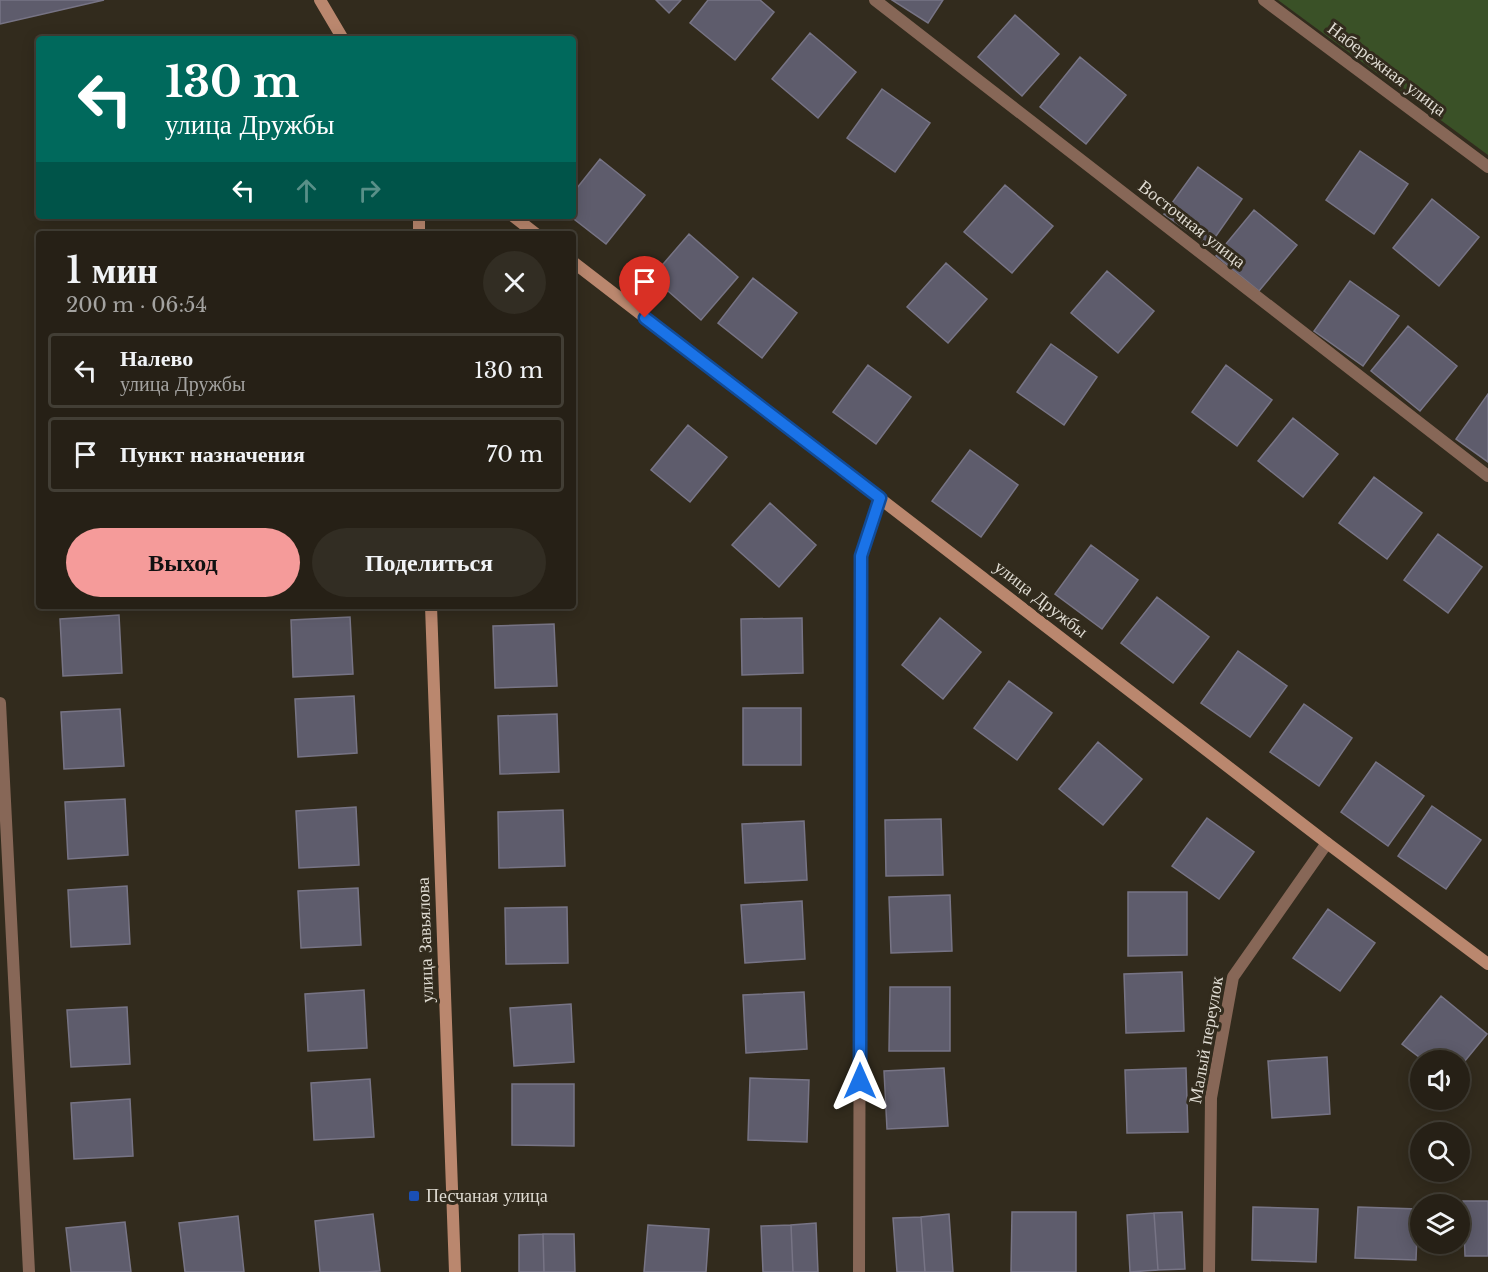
<!DOCTYPE html>
<html lang="ru">
<meta charset="utf-8">
<style>
:root{--surface:#262016;--page:#322d23;--text:#f1f3f6;--muted:#a4a3a1;--line:#423e35;--accent:#f59b9a}
body{margin:0;font-family:"Libre Baskerville",serif;background:var(--page);color:var(--text);height:100vh;display:flex;flex-direction:column;font-size:22px;white-space:nowrap}
*{box-sizing:border-box;margin:0}
p{font-size:20px;color:var(--muted)}
.icon{flex:none;width:33px;height:33px;fill:none;stroke:currentColor;stroke-width:2;stroke-linecap:round;stroke-linejoin:round}
.map{position:relative;flex:1;overflow:hidden}
.sheet{position:absolute;left:36px;top:231px;width:540px;height:378px;display:flex;flex-direction:column;background:var(--surface);border-radius:6px;box-shadow:0 3px 15px #0003,0 0 0 2px var(--line)}
.sheet>*{flex:none}
.banner{position:absolute;left:36px;top:36px;width:540px;height:183px;border-radius:6px;box-shadow:0 3px 15px #0003,0 0 0 2px var(--line);background:#00695c;color:#fff;overflow:hidden}
.fabs{position:absolute;left:1410px;top:1050px;display:grid;gap:12px}
.fabs a{display:grid;place-items:center;width:60px;height:60px;border-radius:50%;background:var(--surface);box-shadow:0 3px 15px #0003,0 0 0 2px var(--line);font-size:30px}
.pin{position:absolute;display:grid;place-items:center;width:51px;height:51px;color:#fff;margin:-62px -26px;border-radius:50% 50% 50% 0;rotate:-45deg;box-shadow:0 0 6px #0007}
.pin .icon{rotate:45deg}
.me{position:absolute;width:66px;margin:-33px;rotate:0deg;stroke-linejoin:round;filter:drop-shadow(0 0 4px #0008)}
.turn{display:flex;align-items:center;gap:21px;height:126px;padding:0 30px;font-size:27px}
.turn .icon{width:78px;height:78px;stroke-width:2.5}
.turn b{display:block;font-size:42px;line-height:51px}
.lanes{display:flex;align-items:center;height:57px;padding:0 30px;background:#0003;justify-content:center;gap:30px;direction:ltr}
.lanes .off{opacity:.35}
.round{display:grid;place-items:center;flex:none;width:63px;height:63px;border-radius:32px;background:var(--page)}
.summary{display:flex;align-items:center;justify-content:space-between;height:102px;padding:0 30px}
h1{font-size:36px;font-weight:600;line-height:45px}
.button{display:flex;gap:12px;margin-top:auto;padding:12px 30px}
.button a{flex:1;height:69px;border-radius:36px;background:var(--accent);color:#111;font-size:24px;font-weight:600;line-height:69px;text-align:center}
.button a+a{background:var(--page);color:var(--text)}
ul{padding:0;list-style:none}
li{display:flex;align-items:center;gap:18px;height:75px;margin:0 12px 9px;padding:0 18px;border:3px solid var(--line);border-radius:6px}
li div{flex:1}
li b{display:block;font-size:22px}
li em{font-style:normal}
.map>svg:first-child{display:block}
.green{fill:#3a5127}
.building{fill:#5e5c6c;stroke:#777485;stroke-width:1.5}
.lines{fill:none;stroke-linecap:round;stroke-linejoin:round}
.street{stroke:#876757;stroke-width:12}
.secondary{stroke:#ba876e;stroke-width:12}
.route-casing{stroke:#114b97;stroke-width:15}
.route{stroke:#1a73e8;stroke-width:10}
.transit-dot{fill:#1a4fb4;stroke:#322b1d;stroke-width:2}
.labels{text-anchor:middle;dominant-baseline:central;stroke-width:6;stroke-linejoin:round;paint-order:stroke}
.street-label{font-size:18px;fill:#dfdbd2;stroke:#322b1d}
.poi-label{font-size:18px;fill:#dfdbd2;stroke:#322b1d;text-anchor:start}
</style>
<div class="map">
<svg width="1488" height="1272" viewBox="0 0 1488 1272">
<rect width="100%" height="100%" fill="#322b1d"/>
<path class="green" d="M 1278,0 L 1488,0 L 1488,155 Z"/>
<path class="building" d="M 0,0 L 104,0 L 0,24 Z
M 656,0 L 681,0 L 669,13 Z
M 708,0 L 760,0 L 774,12 L 735,60 L 690,23 Z
M 892,0 L 943,0 L 928,23 Z
M 1015,15 L 1059,54 L 1022,96 L 978,57 Z
M 810,33 L 856,72 L 818,118 L 772,79 Z
M 1080,57 L 1126,95 L 1086,144 L 1040,107 Z
M 882,89 L 930,123 L 895,172 L 847,138 Z
M 1360,151 L 1408,184 L 1374,234 L 1326,200 Z
M 600,159 L 645,195 L 606,244 L 570,216 L 573,216 L 573,193 Z
M 1198,167 L 1242,199 L 1209,246 L 1164,214 Z
M 1005,185 L 1053,226 L 1012,273 L 964,232 Z
M 1432,199 L 1479,237 L 1439,286 L 1393,248 Z
M 1254,210 L 1297,245 L 1259,291 L 1216,256 Z
M 689,234 L 738,277 L 701,320 L 652,277 Z
M 946,263 L 987,299 L 948,343 L 907,307 Z
M 1107,271 L 1154,311 L 1118,353 L 1071,313 Z
M 753,278 L 797,313 L 762,358 L 718,323 Z
M 1350,281 L 1399,316 L 1363,366 L 1314,331 Z
M 1408,326 L 1457,366 L 1420,411 L 1371,371 Z
M 1051,344 L 1097,377 L 1064,425 L 1017,392 Z
M 868,365 L 911,397 L 876,444 L 833,412 Z
M 1226,365 L 1272,400 L 1237,446 L 1192,412 Z
M 1488,394 L 1488,462 L 1456,439 Z
M 1293,418 L 1338,454 L 1303,497 L 1258,461 Z
M 688,425 L 727,457 L 690,502 L 651,470 Z
M 970,450 L 1018,485 L 981,537 L 932,501 Z
M 1374,477 L 1422,513 L 1387,559 L 1339,523 Z
M 770,503 L 816,545 L 779,587 L 732,545 Z
M 1438,534 L 1482,567 L 1448,613 L 1404,580 Z
M 1091,545 L 1138,580 L 1102,629 L 1055,594 Z
M 1157,597 L 1209,637 L 1173,683 L 1121,643 Z
M 119,615 L 122,673 L 63,676 L 60,619 Z
M 350,617 L 353,674 L 293,677 L 291,620 Z
M 802,618 L 803,673 L 742,675 L 741,619 Z
M 940,618 L 981,652 L 943,699 L 902,665 Z
M 554,624 L 557,686 L 495,688 L 493,626 Z
M 1238,651 L 1287,686 L 1250,737 L 1201,703 Z
M 1009,681 L 1052,713 L 1017,760 L 974,728 Z
M 354,696 L 357,753 L 298,757 L 295,699 Z
M 1304,704 L 1352,738 L 1319,786 L 1270,752 Z
M 743,708 L 801,708 L 801,765 L 743,765 Z
M 120,709 L 124,766 L 64,769 L 61,712 Z
M 557,714 L 559,772 L 500,774 L 498,716 Z
M 1098,742 L 1142,779 L 1103,825 L 1059,789 Z
M 1376,762 L 1424,796 L 1388,846 L 1341,812 Z
M 125,799 L 128,855 L 68,859 L 65,802 Z
M 1432,806 L 1481,840 L 1446,889 L 1398,856 Z
M 356,807 L 359,865 L 299,868 L 296,811 Z
M 563,810 L 565,866 L 499,868 L 498,812 Z
M 1207,818 L 1254,852 L 1219,899 L 1172,866 Z
M 941,819 L 943,875 L 886,876 L 885,820 Z
M 804,821 L 807,880 L 745,883 L 742,824 Z
M 127,886 L 130,944 L 71,947 L 68,890 Z
M 358,888 L 361,945 L 301,948 L 298,891 Z
M 1128,892 L 1187,892 L 1187,955 L 1128,956 Z
M 950,895 L 952,951 L 891,953 L 889,897 Z
M 802,901 L 805,959 L 745,963 L 741,905 Z
M 567,907 L 568,963 L 506,964 L 505,908 Z
M 1328,909 L 1375,943 L 1340,991 L 1293,958 Z
M 1182,972 L 1184,1031 L 1126,1033 L 1124,974 Z
M 890,987 L 950,987 L 950,1051 L 889,1051 Z
M 364,990 L 367,1048 L 308,1051 L 305,994 Z
M 804,992 L 807,1049 L 746,1053 L 743,995 Z
M 1441,996 L 1487,1034 L 1460,1067 L 1460,1060 L 1423,1060 L 1402,1044 Z
M 571,1004 L 574,1062 L 514,1066 L 510,1008 Z
M 127,1007 L 130,1064 L 71,1067 L 67,1010 Z
M 1327,1057 L 1330,1114 L 1272,1118 L 1268,1061 Z
M 944,1068 L 948,1126 L 887,1129 L 884,1071 Z
M 1186,1068 L 1188,1132 L 1127,1133 L 1125,1070 Z
M 750,1078 L 809,1080 L 807,1142 L 748,1140 Z
M 370,1079 L 374,1137 L 314,1140 L 311,1083 Z
M 512,1084 L 574,1084 L 574,1146 L 512,1145 Z
M 130,1099 L 133,1156 L 74,1159 L 71,1103 Z
M 1463,1201 L 1488,1201 L 1488,1256 L 1465,1256 Z
M 1253,1207 L 1318,1209 L 1316,1262 L 1252,1260 Z
M 1358,1207 L 1418,1209 L 1416,1260 L 1355,1258 Z
M 1012,1212 L 1076,1212 L 1076,1272 L 1011,1272 Z
M 1182,1212 L 1185,1269 L 1158,1270 L 1154,1213 Z
M 1154,1213 L 1158,1270 L 1130,1272 L 1127,1215 Z
M 373,1214 L 380,1271 L 367,1272 L 320,1272 L 315,1221 Z
M 949,1214 L 953,1272 L 925,1272 L 921,1217 Z
M 238,1216 L 244,1272 L 185,1272 L 179,1223 Z
M 921,1217 L 925,1272 L 897,1272 L 893,1218 Z
M 125,1222 L 131,1272 L 71,1272 L 66,1228 Z
M 816,1223 L 818,1272 L 793,1272 L 791,1225 Z
M 648,1225 L 709,1229 L 706,1272 L 644,1272 Z
M 791,1225 L 793,1272 L 763,1272 L 761,1226 Z
M 543,1234 L 544,1272 L 519,1272 L 519,1235 Z
M 543,1234 L 574,1234 L 575,1272 L 544,1272 Z"/>
<g class="lines">
<path class="street" d="M 875,0 L 1488,476
M 1264,0 L 1488,167
M 0,703 L 29,1272
M 859,1272 L 861,556 L 880,498
M 1209,1272 L 1211,1098 L 1233,977 L 1327,843"/>
<path class="secondary" d="M 320,0 L 343,39
M 419,216 L 419,234
M 513,216 L 536,234
M 573,262 L 1327,843 L 1488,964
M 431,606 L 455,1272"/>
</g>
<g class="lines">
<defs>
<path id="route" d="M 645,318 L 880,498 L 861,556 L 860,1081"/>
</defs>
<use href="#route" class="route-casing"/>
<use href="#route" class="route"/>
</g>
<rect class="transit-dot" x="408" y="1190" width="12" height="12" rx="3"/>
<g class="labels">
<g class="street-label">
<text transform="translate(1387 69) rotate(37)">Набережная улица</text>
<text transform="translate(1192 224) rotate(38)">Восточная улица</text>
<text transform="translate(1041 599) rotate(38)">улица Дружбы</text>
<text transform="translate(425 940) rotate(-92)">улица Завьялова</text>
<text transform="translate(1206 1040) rotate(-80)">Малый переулок</text>
</g>
<g class="poi-label">
<text x="426" y="1196">Песчаная улица</text>
</g>
</g>
</svg>
<div class="fabs">
<a><svg class="icon" aria-label="sound" viewBox="0 0 24 24"><path d="M4 9h4l5-4v14l-5-4H4zM17 9q2 3 0 6"/></svg></a>
<a><svg class="icon" aria-label="search" viewBox="0 0 24 24"><circle cx="10" cy="10" r="6"/><path d="M15 15l6 6"/></svg></a>
<a><svg class="icon" aria-label="layers" viewBox="0 0 24 24"><path d="M12 4l9 5-9 5-9-5zM3 14l9 5 9-5"/></svg></a>
</div>
<div class="pin" style="left:645px;top:318px;background:#d93025"><svg class="icon" aria-label="arrive" viewBox="0 0 24 24"><path d="M6 21V4h12l-3 4 3 4H6"/></svg></div>
<svg class="me" style="left:860px;top:1081px" viewBox="-20 -20 40 40"><path d="M0-17L14 15 0 8-14 15z" fill="#1a73e8" stroke="#fff" stroke-width="4"/></svg>
<div class="banner">
<div class="turn"><svg class="icon" aria-label="left" viewBox="0 0 24 24"><path d="M17 20v-9H6M10 6l-5 5 5 5"/></svg><div><b>130 m</b>улица Дружбы</div></div>
<div class="lanes"><svg class="icon" aria-label="left" viewBox="0 0 24 24"><path d="M17 20v-9H6M10 6l-5 5 5 5"/></svg><svg class="icon off" aria-label="ahead" viewBox="0 0 24 24"><path d="M12 20V5M6 11l6-6 6 6"/></svg><svg class="icon off" aria-label="right" viewBox="0 0 24 24"><path d="M7 20v-9h11M14 6l5 5-5 5"/></svg></div>
</div>
<section class="sheet">
<div class="summary"><div><h1>1 мин</h1><p>200 m · 06:54</p></div><a class="round"><svg class="icon" aria-label="close" viewBox="0 0 24 24"><path d="M6 6l12 12M18 6L6 18"/></svg></a></div>
<ul>
<li><svg class="icon" aria-label="left" viewBox="0 0 24 24"><path d="M17 20v-9H6M10 6l-5 5 5 5"/></svg><div><b>Налево</b><p>улица Дружбы</p></div><em>130 m</em></li>
<li><svg class="icon" aria-label="arrive" viewBox="0 0 24 24"><path d="M6 21V4h12l-3 4 3 4H6"/></svg><div><b>Пункт назначения</b></div><em>70 m</em></li>
</ul>
<div class="button"><a>Выход</a><a>Поделиться</a></div>
</section>
</div>
